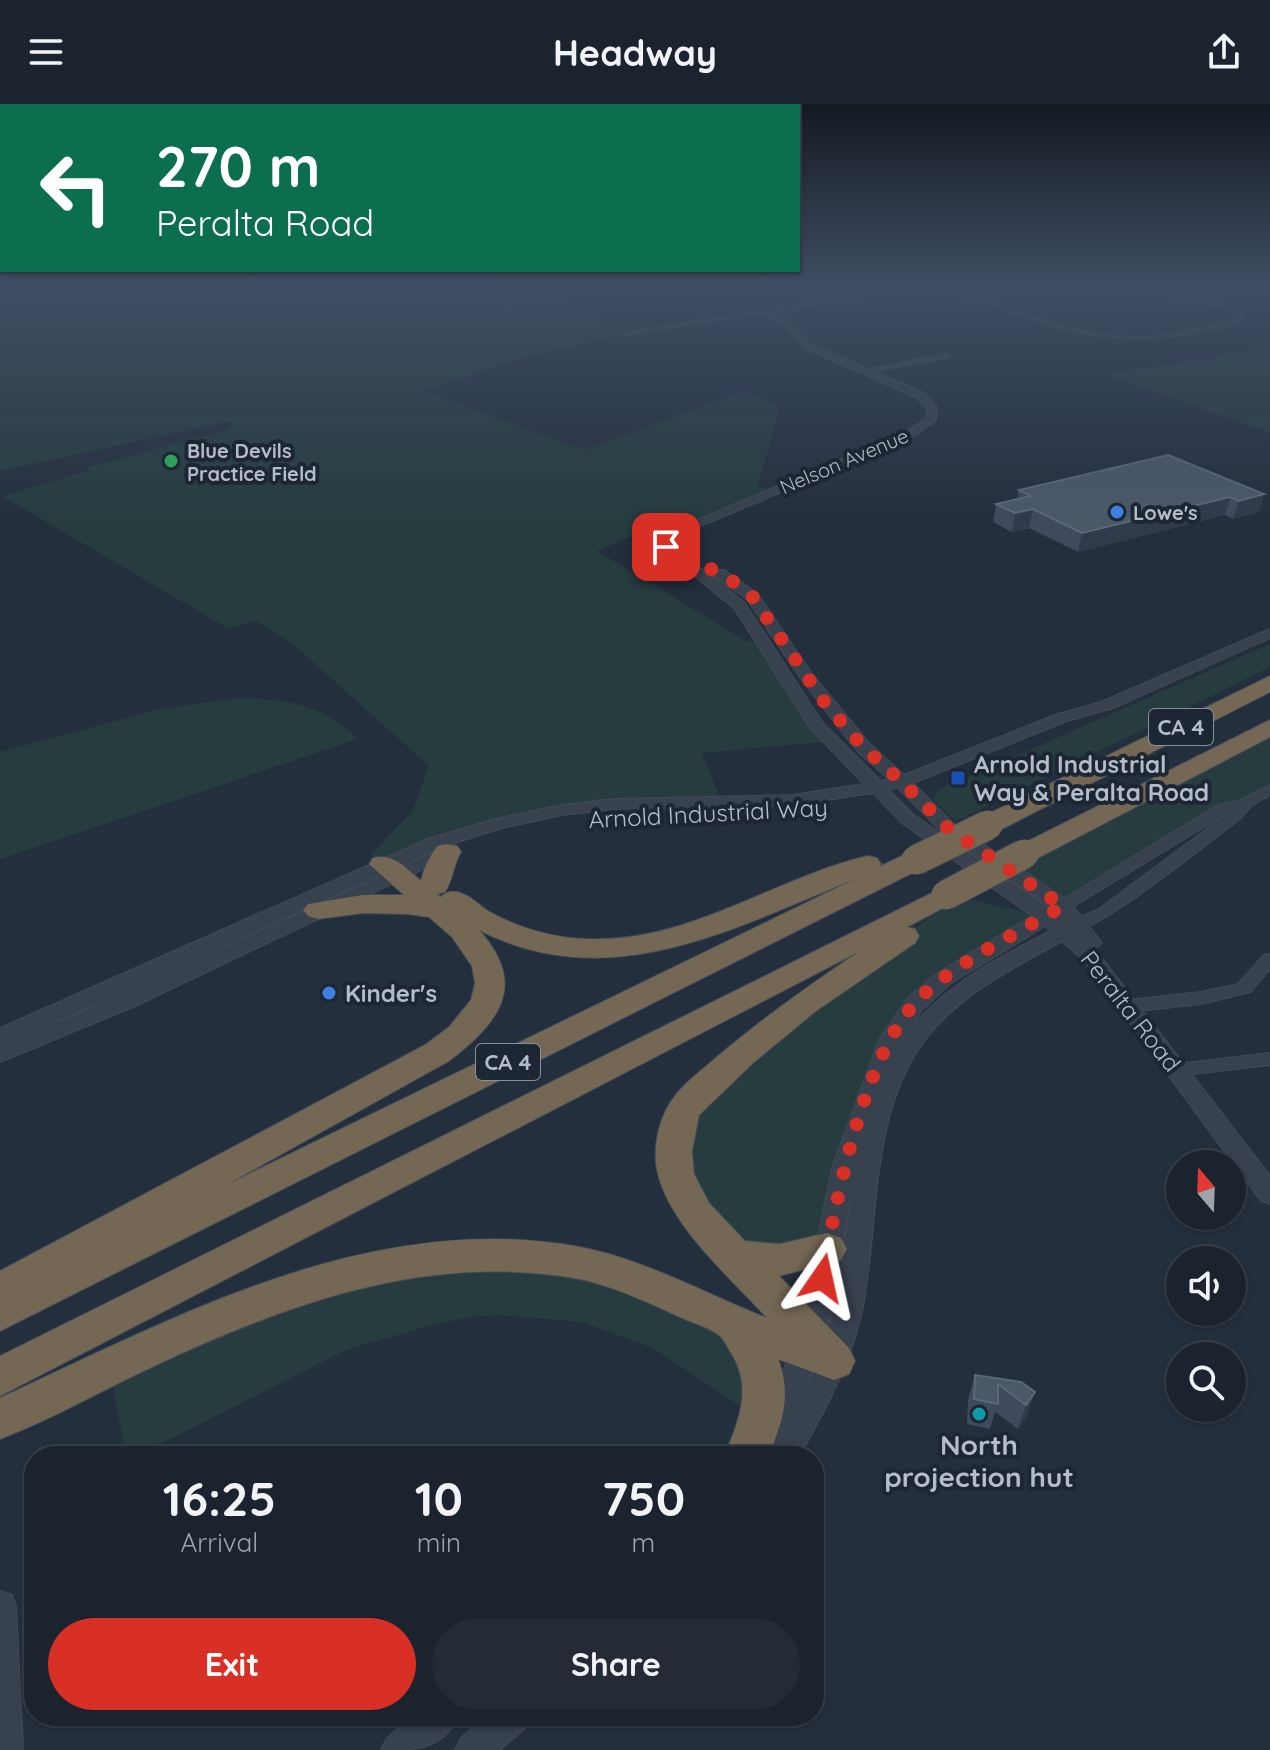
<!DOCTYPE html>
<style>
:root{--surface:#1b232e;--page:#242b36;--text:#f1f3f6;--muted:#a0a4aa;--line:#39404a;--accent:#d93025}
body{margin:0;font-family:Quicksand,sans-serif;background:var(--page);color:var(--text);height:100vh;display:flex;flex-direction:column;font-size:30px;white-space:nowrap}
*{box-sizing:border-box;margin:0}
p{font-size:26px;color:var(--muted)}
.icon{flex:none;width:44px;height:44px;fill:none;stroke:currentColor;stroke-width:2;stroke-linecap:round;stroke-linejoin:round}
.map{position:relative;flex:1;overflow:hidden}
.side{position:absolute;left:24px;top:1342px;width:800px;height:280px;display:flex;flex-direction:column;background:var(--surface);border-radius:32px;box-shadow:0 2px 6px #0004,0 0 0 2px var(--line)}
.side>*{flex:none}
.hud{position:absolute;left:0px;top:0px;width:800px;height:168px;box-shadow:0 2px 6px #0004,0 0 0 2px var(--line);background:#0b6e4f;color:#fff;overflow:hidden}
.needle{width:52px;rotate:341deg}
.controls{position:absolute;left:1166px;top:1046px;display:grid;gap:16px}
.controls a{display:grid;place-items:center;width:80px;height:80px;border-radius:50%;background:var(--surface);box-shadow:0 2px 6px #0004,0 0 0 2px var(--line);font-size:40px}
.pin{position:absolute;display:grid;place-items:center;width:68px;height:68px;color:#fff;margin:-34px;border-radius:16px;box-shadow:0 4px 12px #0006}
.me{position:absolute;width:88px;margin:-44px;rotate:11deg;stroke-linejoin:round;filter:drop-shadow(0 0 6px #0008)}
.turn{display:flex;align-items:center;gap:28px;height:168px;padding:0 24px;font-size:36px}
.turn .icon{width:104px;height:104px;stroke-width:2.5}
.turn b{display:block;font-size:56px;line-height:68px}
.eta{display:flex;justify-content:space-evenly;align-items:center;height:136px;text-align:center}
.eta b{font-size:48px;font-weight:700;line-height:56px}
.action{display:flex;gap:16px;margin-top:auto;padding:16px 24px}
.action a{flex:1;height:92px;border-radius:48px;background:var(--accent);color:#fff;font-size:32px;font-weight:700;line-height:92px;text-align:center}
.action a+a{background:var(--page);color:var(--text)}
header{display:flex;justify-content:space-between;align-items:center;height:104px;padding:0 24px;background:var(--surface);font-size:36px;font-weight:700}
.map>svg:first-child{display:block}
.green{fill:#263c3f}
.lines{fill:none;stroke-linecap:round;stroke-linejoin:round}
.minor-casing{stroke:#414a57;stroke-width:2}
.tertiary-casing{stroke:#414a57;stroke-width:2}
.motorway-casing{stroke:#434c59;stroke-width:2}
.minor{fill:#38414e;fill-rule:evenodd}
.tertiary{fill:#38414e;fill-rule:evenodd}
.motorway{fill:#746855;fill-rule:evenodd}
.motorway-bridge-casing{stroke:#434c59;stroke-width:31;stroke-linecap:butt}
.motorway-bridge{stroke:#746855;stroke-width:29}
.wall{fill:#3f4b5c}
.shaded-wall{fill:#2f3b4b}
.building{fill:#4b5868;stroke:#5c6777;stroke-width:2}
.route{stroke:#d93025;stroke-width:14;stroke-dasharray:0 25.2}
.leisure-dot{fill:#2e9e5b;stroke:#1d2633;stroke-width:3}
.shop-dot{fill:#3f7fe0;stroke:#1d2633;stroke-width:3}
.transit-dot{fill:#1a4fb4;stroke:#1d2633;stroke-width:3}
.culture-dot{fill:#0f9aa8;stroke:#1d2633;stroke-width:3}
.labels{text-anchor:middle;dominant-baseline:central;stroke-width:8;stroke-linejoin:round;paint-order:stroke}
.far-poi-label{font-size:20px;font-weight:bold;fill:#b4bcc9;stroke:#1d2633;text-anchor:start}
.far-street-label{font-size:20px;fill:#b4bcc9;stroke:#1d2633}
.shield{fill:#1d2633;stroke:#878f9c;stroke-width:2}
.shield-label{font-size:22px;font-weight:bold;fill:#b4bcc9}
.poi-label{font-size:24px;font-weight:bold;fill:#b4bcc9;stroke:#1d2633;text-anchor:start}
.street-label{font-size:24px;fill:#b4bcc9;stroke:#1d2633}
.near-poi-label{font-size:28px;font-weight:bold;fill:#b4bcc9;stroke:#1d2633}
</style>
<header><svg class="icon" aria-label="menu" viewBox="0 0 24 24"><path d="M4 6h16M4 12h16M4 18h16"/></svg>Headway<svg class="icon" aria-label="share" viewBox="0 0 24 24"><path d="M12 15V3M7 8l5-5 5 5M5 13v7h14v-7"/></svg></header>
<div class="map">
<svg width="1270" height="1646" viewBox="0 0 1270 1646">
<rect width="100%" height="100%" fill="#242f3e"/>
<path class="green" d="M 0,181 L 531,181 L 627,229 L 519,255 L 423,287 L 585,346 L 744,287 L 780,305 L 758,380 L 770,388 L 649,439 L 632,432 L 597,447 L 748,538 L 764,537 L 831,637 L 702,649 L 722,698 L 615,700 L 498,720 L 383,760 L 371,751 L 413,706 L 429,662 L 293,540 L 255,516 L 229,525 L 2,392 L 90,366 L 87,363 L 94,361 L 229,326 L 232,319 L 226,318 L 0,367 Z
M 1270,244 L 1270,329 L 1106,270 Z
M 1270,540 L 1270,563 L 973,709 L 956,717 L 933,696 L 938,686 Z
M 237,594 C 287,596 320,598 358,635 L 0,755 L 0,648 L 160,605 Z
M 1270,621 L 1270,685 L 1223,704 L 1063,802 L 1007,764 Z
M 946,791 L 1046,812 L 943,875 L 890,936 L 827,1145 L 737,1152 L 684,1092 L 694,993 L 805,899 L 925,817 Z
M 529,1153 L 735,1220 L 763,1317 L 653,1244 L 582,1218 L 499,1211 L 469,1213 L 429,1222 L 348,1245 L 136,1352 L 126,1352 L 109,1265 L 258,1197 Z"/>
<g class="lines">
<defs>
<path id="minor" d="M 934,181 L 943,181 C 1006,203 1074,233 1141,233 C 1172,232 1202,223 1233,217 L 1238,213 L 1230,206 L 1125,181 L 1137,181 L 1234,204 L 1245,213 C 1235,224 1221,224 1206,227 C 1124,245 1075,231 997,204 C 976,197 953,191 934,181 Z
M 763,206 L 765,209 L 627,231 L 623,229 Z
M 948,249 L 951,253 L 865,269 L 861,267 Z
M 1270,681 L 1270,691 L 1251,702 L 1240,715 C 1211,736 1089,837 1060,831 L 1058,827 L 1060,823 L 1099,805 L 1232,706 L 1069,805 L 1057,805 L 1055,802 L 1057,799 L 1218,701 L 1241,696 Z
M 1270,850 L 1270,865 L 1250,888 L 1201,900 L 1129,908 L 1120,902 L 1129,896 L 1201,888 L 1238,880 L 1264,851 Z
M 1270,949 L 1270,961 L 1177,972 L 1171,971 L 1168,966 L 1171,961 L 1177,960 Z"/>
<path id="tertiary" d="M 903,181 L 921,181 L 772,209 L 791,219 L 810,240 L 924,289 L 937,303 L 936,316 L 916,331 L 656,441 L 658,445 L 704,466 L 744,498 L 822,618 L 881,677 L 889,675 L 857,647 L 801,575 L 747,495 L 714,472 L 714,466 L 724,466 L 757,489 L 812,570 L 869,639 L 904,671 L 1055,611 L 1101,598 L 1270,525 L 1270,534 L 1113,604 L 1067,617 L 913,679 L 956,722 L 1070,798 L 1102,839 L 1095,845 L 1270,1072 L 1270,1100 L 1261,1097 L 1085,858 L 1062,837 C 1013,864 959,891 925,936 C 868,1012 880,1119 862,1207 C 851,1258 825,1307 799,1352 L 768,1352 L 777,1335 L 763,1352 L 730,1352 L 775,1287 L 797,1233 L 833,1061 L 879,936 L 907,895 L 936,870 L 1032,812 L 902,719 L 873,689 L 793,701 L 615,705 L 562,711 L 502,724 L 442,743 L 19,934 L 117,893 L 445,743 L 452,741 L 461,747 L 133,903 L 0,958 L 0,941 L 4,939 L 0,941 L 0,924 L 428,735 L 492,716 L 562,701 L 615,695 L 793,691 L 864,680 L 810,624 L 734,504 L 694,472 L 648,450 L 643,439 L 908,327 L 927,313 L 927,304 L 916,293 L 804,244 L 785,223 L 759,208 ZM 897,683 L 944,730 L 1049,802 L 1047,803 L 914,711 L 889,686 ZM 1045,822 L 1050,827 C 994,856 934,886 899,941 L 900,938 L 923,905 L 950,880 ZM 852,1087 C 842,1159 836,1227 801,1293 L 825,1233 Z
M 0,1487 L 12,1491 L 16,1503 L 23,1646 L 0,1646 Z
M 413,1612 L 458,1612 C 443,1646 416,1646 381,1646 L 387,1634 Z
M 486,1612 L 530,1612 L 525,1624 L 500,1646 L 455,1646 L 461,1634 Z"/>
<path id="motorway" d="M 1270,572 L 1270,588 L 998,727 L 978,727 L 974,721 L 978,715 Z
M 1270,616 L 1270,633 L 1034,756 L 1024,758 L 1014,756 L 1010,750 L 1014,744 Z
M 447,740 L 457,742 L 461,748 C 453,761 453,776 445,788 L 437,790 L 441,793 C 447,787 454,786 463,790 C 472,793 480,802 488,807 C 518,824 553,834 587,835 C 689,839 772,775 867,752 L 877,754 L 881,760 L 879,763 L 906,750 L 916,748 L 926,750 L 930,756 L 926,762 L 0,1227 L 0,1167 L 425,941 L 449,923 L 471,896 L 475,879 L 472,862 L 452,833 L 429,813 L 407,810 L 363,809 L 318,815 L 308,812 L 303,806 L 308,800 L 363,791 L 404,791 L 369,760 L 373,754 C 394,749 406,764 421,777 C 424,763 429,754 437,742 ZM 855,775 L 226,1081 L 449,957 C 499,918 529,882 479,826 C 609,893 733,824 855,775 Z
M 946,782 L 956,785 L 961,791 L 956,797 L 907,823 L 915,825 L 919,832 L 915,839 L 816,907 L 753,959 L 699,1011 L 692,1047 L 694,1070 L 709,1099 L 745,1137 L 780,1140 L 827,1129 L 841,1134 L 847,1145 L 841,1156 L 779,1172 L 849,1244 L 855,1257 L 849,1270 L 834,1276 L 778,1255 C 792,1290 783,1318 768,1352 L 725,1350 C 740,1315 753,1282 730,1247 C 727,1243 724,1235 720,1232 C 711,1224 693,1219 682,1214 C 647,1198 612,1181 574,1174 C 425,1149 287,1200 154,1262 C 102,1286 53,1315 0,1335 L 0,1294 C 179,1211 371,1107 575,1142 C 642,1154 704,1189 767,1214 C 731,1174 671,1123 658,1070 C 652,1047 658,1018 670,999 C 682,980 701,967 718,952 C 763,914 811,880 860,847 L 0,1292 L 0,1252 Z"/>
</defs>
<use href="#minor" class="minor-casing"/>
<use href="#tertiary" class="tertiary-casing"/>
<use href="#motorway" class="motorway-casing"/>
<use href="#minor" class="minor"/>
<use href="#tertiary" class="tertiary"/>
<use href="#motorway" class="motorway"/>
<defs>
<path id="motorway-bridge" d="M 916,756 L 988,721
M 946,791 L 1024,750"/>
</defs>
<use href="#motorway-bridge" class="motorway-bridge-casing"/>
<use href="#motorway-bridge" class="motorway-bridge"/>
</g>
<path class="wall" d="M 1019,386 L 1264,390 L 1259,408 L 1233,415 L 1225,411 L 1078,448 L 1029,424 L 1012,428 L 993,418 L 996,400 L 1017,395 Z
M 975,1271 L 1035,1288 L 1026,1313 L 1018,1325 L 995,1308 L 990,1325 L 967,1320 L 968,1296 Z"/>
<path class="shaded-wall" d="M 1264,390 L 1259,408 L 1233,415 L 1239,397 Z
M 1230,393 L 1225,411 L 1078,448 L 1082,429 Z
M 1033,405 L 1029,424 L 1012,428 L 1015,409 Z
M 1035,1288 L 1026,1313 L 1018,1325 L 1026,1301 Z"/>
<path class="building" d="M 1168,351 L 1264,390 L 1239,397 L 1230,393 L 1082,429 L 1033,405 L 1015,409 L 996,400 L 1031,392 L 1019,386 Z
M 975,1271 L 1021,1278 L 1035,1288 L 1026,1301 L 998,1280 L 998,1300 L 974,1295 Z"/>
<linearGradient id="sky" x2="0" y2="1"><stop stop-color="#141a22"/><stop offset="0.44" stop-color="#3f4d63"/><stop offset="1" stop-color="#3f4d63" stop-opacity="0"/></linearGradient>
<rect width="1270" height="412" fill="url(#sky)"/>
<g class="lines">
<path class="route" d="M 666,443 L 727,473 L 752,492 L 825,599 L 863,643 L 901,677 L 950,726 L 1063,802 C 1018,829 950,861 915,899 C 862,958 836,1097 822,1174"/>
</g>
<circle class="leisure-dot" cx="171" cy="357" r="8"/>
<g class="shop-dot">
<circle cx="1117" cy="408" r="8"/>
<circle cx="329" cy="889" r="8"/>
</g>
<rect class="transit-dot" x="950" y="666" width="16" height="16" rx="4"/>
<circle class="culture-dot" cx="979" cy="1310" r="8"/>
<g class="labels">
<g class="far-poi-label">
<text x="187" y="346">Blue Devils<tspan x="187" dy="23">Practice Field</tspan></text>
<text x="1133" y="408">Lowe's</text>
</g>
<g class="far-street-label">
<text transform="translate(844 357) rotate(-23)">Nelson Avenue</text>
</g>
<g class="shield">
<rect x="1149" y="605" width="64" height="36" rx="6"/>
<rect x="476" y="940" width="64" height="36" rx="6"/>
</g>
<g class="shield-label">
<text x="1181" y="623">CA 4</text>
<text x="508" y="958">CA 4</text>
</g>
<g class="poi-label">
<text x="974" y="660">Arnold Industrial<tspan x="974" dy="28">Way &amp; Peralta Road</tspan></text>
<text x="345" y="889">Kinder's</text>
</g>
<g class="street-label">
<text transform="translate(708 709) rotate(-3)">Arnold Industrial Way</text>
<text transform="translate(1131 907) rotate(52)">Peralta Road</text>
</g>
<g class="near-poi-label">
<text x="979" y="1340">North<tspan x="979" dy="32">projection hut</tspan></text>
</g>
</g>
</svg>
<div class="controls">
<a><svg class="needle" viewBox="-14 -14 28 28"><path d="M0-13l5 13h-10z" fill="#e53935"/><path d="M0 13l5-13h-10z" fill="#a0a4aa"/></svg></a>
<a><svg class="icon" aria-label="sound" viewBox="0 0 24 24"><path d="M4 9h4l5-4v14l-5-4H4zM17 9q2 3 0 6"/></svg></a>
<a><svg class="icon" aria-label="search" viewBox="0 0 24 24"><circle cx="10" cy="10" r="6"/><path d="M15 15l6 6"/></svg></a>
</div>
<div class="pin" style="left:666px;top:443px;background:#d93025"><svg class="icon" aria-label="arrive" viewBox="0 0 24 24"><path d="M6 21V4h12l-3 4 3 4H6"/></svg></div>
<svg class="me" style="left:822px;top:1174px" viewBox="-20 -20 40 40"><path d="M0-17L14 15 0 8-14 15z" fill="#d93025" stroke="#fff" stroke-width="4"/></svg>
<div class="hud">
<div class="turn"><svg class="icon" aria-label="left" viewBox="0 0 24 24"><path d="M17 20v-9H6M10 6l-5 5 5 5"/></svg><div><b>270 m</b>Peralta Road</div></div>
</div>
<section class="side">
<div class="eta">
<div><b>16:25</b><p>Arrival</p></div>
<div><b>10</b><p>min</p></div>
<div><b>750</b><p>m</p></div>
</div>
<div class="action"><a>Exit</a><a>Share</a></div>
</section>
</div>
